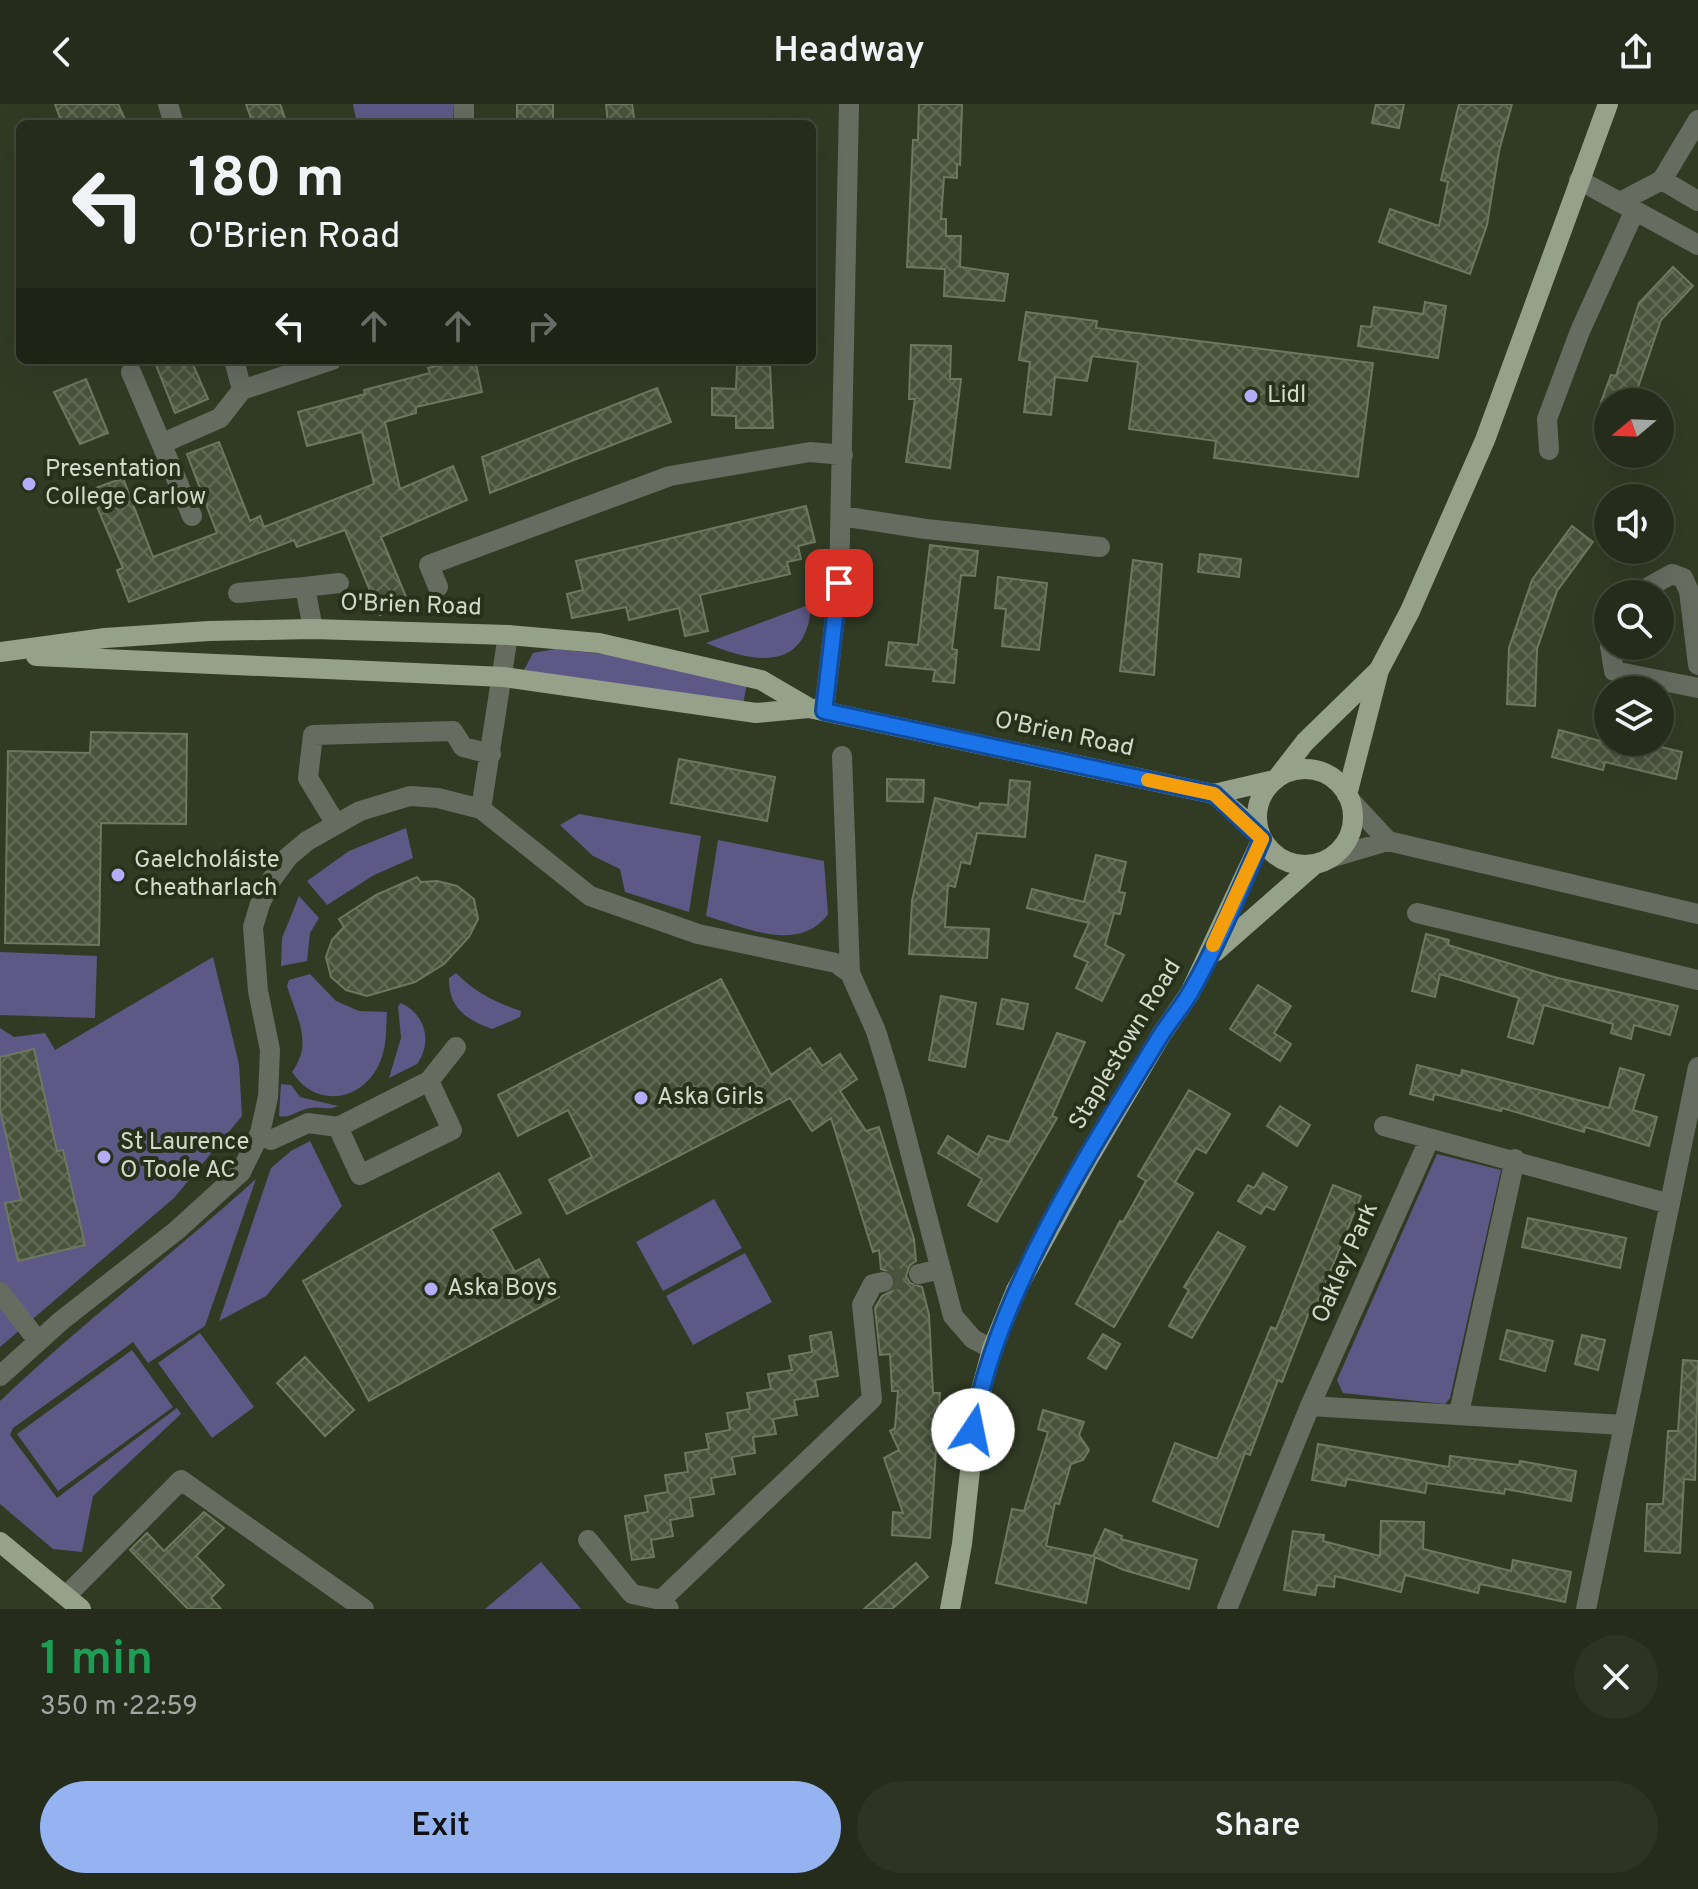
<!DOCTYPE html>
<meta charset="utf-8">
<style>
:root{--surface:#252c1b;--page:#2d3424;--text:#f1f3f6;--muted:#a3a7a3;--line:#42483a;--accent:#95b2f1}
body{margin:0;font-family:Overpass,sans-serif;background:var(--page);color:var(--text);height:100vh;display:flex;flex-direction:column;font-size:30px;white-space:nowrap}
*{box-sizing:border-box;margin:0}
p{font-size:26px;color:var(--muted)}
.icon{flex:none;width:44px;height:44px;fill:none;stroke:currentColor;stroke-width:2;stroke-linecap:round;stroke-linejoin:round}
.map{position:relative;height:1505px;overflow:hidden}
.panel{display:flex;flex-direction:column;background:var(--surface);flex:1}
.panel>*{flex:none}
.hud{position:absolute;left:16px;top:16px;width:800px;height:244px;border-radius:12px;box-shadow:0 8px 32px #0002,0 0 0 2px var(--line);background:#252c1b;color:var(--text);overflow:hidden}
.needle{width:52px;rotate:251deg}
.buttons{position:absolute;left:1594px;top:284px;display:grid;gap:16px}
.buttons a{display:grid;place-items:center;width:80px;height:80px;border-radius:50%;background:var(--surface);box-shadow:0 8px 32px #0002,0 0 0 2px var(--line);font-size:40px}
.pin{position:absolute;display:grid;place-items:center;width:68px;height:68px;color:#fff;margin:-34px;border-radius:16px;box-shadow:0 4px 12px #0006}
.me{position:absolute;width:88px;margin:-44px;rotate:11deg;stroke-linejoin:round;filter:drop-shadow(0 0 6px #0008)}
.turn{display:flex;align-items:center;gap:28px;height:168px;padding:0 40px;font-size:36px}
.turn .icon{width:104px;height:104px;stroke-width:2.5}
.turn b{display:block;font-size:56px;line-height:68px}
.lanes{display:flex;align-items:center;height:76px;padding:0 40px;background:#0003;justify-content:center;gap:40px;direction:ltr}
.lanes .off{opacity:.35}
.round{display:grid;place-items:center;flex:none;width:84px;height:84px;border-radius:42px;background:var(--page)}
.overview{display:flex;align-items:center;justify-content:space-between;height:136px;padding:0 40px}
h1{font-size:48px;font-weight:600;line-height:60px;color:#1e9e55}
.button{display:flex;gap:16px;margin-top:auto;padding:16px 40px}
.button a{flex:1;height:92px;border-radius:48px;background:var(--accent);color:#111;font-size:32px;font-weight:600;line-height:92px;text-align:center}
.button a+a{background:var(--page);color:var(--text)}
header{display:flex;justify-content:space-between;align-items:center;height:104px;padding:0 40px;background:var(--surface);font-size:36px;font-weight:600}
.map>svg:first-child{display:block}
.green{fill:#5e5886}
.building{fill:url(#building-cross-hatch);stroke:#6c785f;stroke-width:2}
.lines{fill:none;stroke-linecap:round;stroke-linejoin:round}
.minor-tunnel{stroke:#49533d;stroke-width:20;stroke-dasharray:20 10;stroke-linecap:butt}
.minor{stroke:#676c61;stroke-width:20}
.major{stroke:#96a18a;stroke-width:20}
.route-casing{stroke:#114b97;stroke-width:20}
.route{stroke:#1a73e8;stroke-width:14}
.slow{stroke:#f59e0b;stroke-width:14}
.poi-dot{fill:#b6acf8;stroke:#27311a;stroke-width:3}
.labels{text-anchor:middle;dominant-baseline:central;stroke-width:8;stroke-linejoin:round;paint-order:stroke}
.poi-label{font-size:24px;fill:#d2d9cb;stroke:#27311a;text-anchor:start}
.street-label{font-size:24px;fill:#d2d9cb;stroke:#27311a}
</style>
<header><svg class="icon" aria-label="back" viewBox="0 0 24 24"><path d="M15 5l-7 7 7 7"/></svg>Headway<svg class="icon" aria-label="share" viewBox="0 0 24 24"><path d="M12 15V3M7 8l5-5 5 5M5 13v7h14v-7"/></svg></header>
<div class="map">
<svg width="1698" height="1505" viewBox="0 0 1698 1505">
<defs>
<pattern id="building-cross-hatch" width="8" height="8" patternUnits="userSpaceOnUse" patternTransform="scale(2)"><rect width="8" height="8" fill="#49533b"/><path d="M0 0l8 8M0 8l8-8" fill="none" stroke="#626b56"/></pattern>
</defs>
<rect width="100%" height="100%" fill="#313b24"/>
<path class="green" d="M 353,0 L 454,0 L 453,20 L 357,20 Z
M 811,500 C 808,568 755,560 706,539 Z
M 555,545 L 613,551 L 747,580 L 743,600 L 524,566 L 533,549 Z
M 579,710 L 701,732 L 689,808 L 625,788 L 620,765 L 593,752 L 560,721 Z
M 406,724 L 413,754 L 374,771 L 327,801 L 307,777 L 349,747 Z
M 718,736 L 824,757 L 828,810 C 799,850 744,823 706,812 Z
M 299,792 L 319,814 L 310,829 L 307,857 L 281,862 L 282,834 Z
M 0,848 L 97,852 L 95,914 L 0,911 Z
M 213,853 L 239,960 L 242,1012 L 174,1094 L 0,1243 L 0,924 L 14,933 L 45,929 L 55,946 Z
M 456,869 C 476,889 495,898 521,907 L 520,913 L 492,925 C 467,916 448,904 449,874 Z
M 310,870 L 336,897 L 359,907 L 387,908 C 386,925 387,942 380,958 C 363,998 316,1005 292,968 C 314,939 296,912 287,882 L 289,876 Z
M 401,899 C 425,910 433,938 417,960 L 389,974 L 401,934 L 398,902 Z
M 281,980 L 291,981 L 300,993 L 338,1002 C 328,1007 322,1002 311,1004 C 299,1005 291,1015 279,1012 Z
M 310,1037 L 342,1102 L 266,1192 L 219,1217 L 271,1064 L 291,1047 Z
M 1437,1050 L 1501,1066 L 1450,1294 L 1445,1300 L 1343,1289 L 1337,1276 Z
M 256,1075 L 205,1222 L 148,1259 L 133,1238 L 13,1324 L 10,1331 L 57,1394 L 177,1304 L 181,1310 L 93,1392 L 82,1448 L 53,1445 L 0,1400 L 0,1297 C 82,1219 172,1151 256,1075 Z
M 714,1095 L 742,1144 L 663,1187 L 636,1138 Z
M 745,1149 L 772,1198 L 693,1241 L 666,1192 Z
M 200,1229 L 254,1303 L 212,1334 L 158,1259 Z
M 132,1246 L 173,1303 L 58,1387 L 17,1330 Z
M 541,1458 L 581,1505 L 485,1505 Z"/>
<path class="building" d="M 55,0 L 118,0 L 127,20 L 62,20 Z
M 246,0 L 280,0 L 287,20 L 253,20 Z
M 517,0 L 553,0 L 553,20 L 517,20 Z
M 606,0 L 632,0 L 635,20 L 608,20 Z
M 919,0 L 962,0 L 960,61 L 957,60 L 957,74 L 944,73 L 941,115 L 946,115 L 946,132 L 961,132 L 960,163 L 1008,170 L 1004,197 L 944,192 L 945,165 L 907,163 L 913,36 L 918,36 Z
M 1376,0 L 1404,0 L 1399,24 L 1372,19 Z
M 1459,0 L 1512,0 L 1499,47 L 1487,121 L 1470,170 L 1379,138 L 1390,105 L 1439,122 L 1448,78 L 1441,76 Z
M 1673,163 L 1693,182 L 1661,216 L 1633,298 L 1601,298 L 1611,271 L 1616,272 L 1639,199 Z
M 1425,198 L 1446,202 L 1438,254 L 1358,242 L 1361,222 L 1371,223 L 1374,203 L 1423,210 Z
M 1026,208 L 1097,217 L 1096,224 L 1373,259 L 1358,373 L 1214,354 L 1216,337 L 1129,325 L 1138,258 L 1092,252 L 1087,277 L 1055,273 L 1051,311 L 1024,308 L 1030,258 L 1019,256 Z
M 911,241 L 951,242 L 950,275 L 961,275 L 950,364 L 906,358 L 915,295 L 909,295 Z
M 154,256 L 191,256 L 208,295 L 175,309 Z
M 461,256 L 475,256 L 482,288 L 416,303 L 416,309 L 385,318 L 400,385 L 453,362 L 467,396 L 381,433 L 409,500 L 380,511 L 345,426 L 297,443 L 294,436 L 129,498 L 117,466 L 123,464 L 90,386 L 123,374 L 153,453 L 217,429 L 187,350 L 219,338 L 250,417 L 260,412 L 264,423 L 374,380 L 362,328 L 307,342 L 298,308 L 365,290 L 364,286 L 430,269 L 428,264 Z
M 737,261 L 770,262 L 773,324 L 736,324 L 736,312 L 712,311 L 712,284 L 736,285 Z
M 86,275 L 108,329 L 80,340 L 54,288 Z
M 657,284 L 671,318 L 490,389 L 482,353 Z
M 806,402 L 815,438 L 798,442 L 801,455 L 787,458 L 790,470 L 700,491 L 708,527 L 685,532 L 679,504 L 629,516 L 626,503 L 572,514 L 567,490 L 583,486 L 576,457 Z
M 1572,422 L 1593,438 L 1557,487 L 1537,545 L 1535,602 L 1507,600 L 1509,544 L 1532,476 Z
M 930,441 L 978,447 L 975,472 L 961,471 L 952,545 L 957,546 L 954,579 L 933,577 L 935,566 L 886,561 L 889,538 L 918,541 Z
M 1200,450 L 1241,455 L 1239,473 L 1198,468 Z
M 1133,456 L 1162,460 L 1154,571 L 1120,567 Z
M 998,473 L 1047,479 L 1039,546 L 1002,542 L 1006,505 L 995,504 Z
M 1559,626 L 1627,644 L 1629,638 L 1640,638 L 1682,648 L 1676,675 L 1605,658 L 1603,666 L 1552,653 Z
M 91,628 L 187,630 L 186,720 L 101,719 L 99,841 L 5,839 L 8,647 L 90,649 Z
M 679,655 L 775,673 L 767,717 L 671,699 Z
M 887,675 L 924,676 L 923,698 L 887,697 Z
M 1010,676 L 1030,678 L 1025,733 L 977,729 L 970,760 L 961,758 L 955,783 L 948,781 L 945,823 L 989,825 L 987,854 L 909,850 L 912,797 L 935,694 L 979,704 L 980,699 L 1008,701 Z
M 1096,751 L 1126,758 L 1119,788 L 1125,789 L 1120,810 L 1114,809 L 1105,841 L 1124,851 L 1102,897 L 1076,884 L 1088,858 L 1074,852 L 1089,819 L 1027,804 L 1032,785 L 1084,798 Z
M 417,773 L 421,778 L 437,777 L 457,782 L 474,795 L 478,815 L 469,833 L 444,860 L 415,878 L 367,892 L 346,886 L 331,873 L 326,853 L 332,836 L 344,823 L 339,815 L 376,791 Z
M 1426,830 L 1449,836 L 1448,841 L 1554,873 L 1678,902 L 1670,931 L 1634,921 L 1631,935 L 1611,929 L 1613,920 L 1544,901 L 1533,940 L 1508,933 L 1519,894 L 1440,870 L 1435,893 L 1412,887 Z
M 721,875 L 771,971 L 810,944 L 822,962 L 840,950 L 857,975 L 840,987 L 866,1027 L 879,1023 L 914,1135 L 916,1157 L 910,1161 L 906,1172 L 910,1179 L 922,1183 L 929,1211 L 933,1289 L 940,1289 L 930,1434 L 892,1431 L 893,1408 L 903,1409 L 884,1354 L 899,1346 L 890,1327 L 895,1324 L 898,1287 L 892,1287 L 890,1250 L 880,1251 L 875,1204 L 882,1192 L 892,1187 L 896,1176 L 892,1169 L 881,1165 L 879,1146 L 873,1148 L 831,1014 L 812,1027 L 790,994 L 567,1110 L 549,1076 L 592,1053 L 568,1006 L 518,1032 L 498,991 Z
M 1258,881 L 1291,902 L 1274,929 L 1291,940 L 1280,957 L 1230,925 Z
M 941,892 L 976,899 L 965,963 L 929,956 Z
M 1002,895 L 1028,900 L 1023,925 L 997,920 Z
M 1057,929 L 1085,938 L 1052,1012 L 1057,1014 L 997,1118 L 968,1101 L 982,1075 L 938,1049 L 948,1032 L 978,1051 L 988,1032 L 1009,1038 Z
M 34,945 L 57,1047 L 63,1046 L 85,1141 L 18,1157 L 5,1099 L 21,1096 L 0,1005 L 0,953 Z
M 1417,961 L 1461,972 L 1462,966 L 1609,1004 L 1620,964 L 1644,971 L 1633,1006 L 1657,1013 L 1649,1042 L 1585,1023 L 1584,1028 L 1502,1004 L 1501,1007 L 1434,990 L 1433,996 L 1410,990 Z
M 1189,986 L 1230,1010 L 1206,1049 L 1196,1044 L 1175,1078 L 1193,1089 L 1114,1223 L 1076,1200 L 1120,1117 L 1123,1118 L 1146,1077 L 1138,1072 Z
M 1280,1002 L 1310,1021 L 1297,1042 L 1267,1022 Z
M 499,1069 L 521,1109 L 491,1125 L 515,1168 L 539,1155 L 559,1193 L 369,1297 L 303,1177 Z
M 1263,1069 L 1287,1083 L 1274,1106 L 1266,1102 L 1261,1110 L 1238,1097 L 1248,1081 L 1254,1084 Z
M 1333,1081 L 1361,1092 L 1314,1208 L 1310,1206 L 1282,1278 L 1278,1276 L 1250,1351 L 1245,1349 L 1218,1423 L 1153,1397 L 1175,1339 L 1217,1355 L 1271,1223 L 1276,1225 Z
M 1528,1114 L 1626,1134 L 1620,1164 L 1522,1143 Z
M 1218,1128 L 1245,1143 L 1192,1234 L 1169,1222 L 1189,1186 L 1184,1183 Z
M 1507,1226 L 1553,1237 L 1545,1267 L 1500,1255 Z
M 831,1228 L 838,1272 L 815,1276 L 818,1292 L 794,1296 L 797,1311 L 773,1315 L 776,1330 L 753,1333 L 755,1349 L 732,1353 L 735,1370 L 711,1374 L 714,1390 L 690,1394 L 693,1412 L 670,1416 L 673,1432 L 651,1436 L 654,1453 L 632,1456 L 625,1412 L 648,1408 L 645,1392 L 668,1388 L 665,1371 L 688,1368 L 685,1349 L 709,1345 L 706,1330 L 730,1326 L 727,1309 L 750,1305 L 747,1289 L 771,1285 L 768,1270 L 792,1266 L 789,1252 L 812,1248 L 810,1232 Z
M 1103,1230 L 1120,1240 L 1106,1265 L 1088,1254 Z
M 1582,1231 L 1605,1236 L 1598,1266 L 1575,1260 Z
M 305,1253 L 354,1306 L 325,1332 L 277,1279 Z
M 1683,1256 L 1698,1257 L 1695,1376 L 1684,1375 L 1680,1449 L 1645,1447 L 1647,1400 L 1663,1400 L 1668,1327 L 1678,1327 Z
M 1043,1306 L 1084,1318 L 1079,1331 L 1089,1346 L 1083,1356 L 1071,1360 L 1059,1400 L 1055,1399 L 1046,1442 L 1093,1452 L 1105,1425 L 1122,1432 L 1121,1435 L 1197,1456 L 1189,1485 L 1124,1466 L 1095,1453 L 1086,1499 L 996,1479 L 1012,1405 L 1024,1407 L 1048,1328 L 1038,1325 Z
M 1318,1340 L 1449,1363 L 1450,1352 L 1519,1361 L 1520,1357 L 1576,1367 L 1571,1397 L 1505,1385 L 1504,1390 L 1427,1379 L 1425,1389 L 1347,1375 L 1345,1382 L 1312,1376 Z
M 204,1408 L 224,1424 L 196,1452 L 224,1481 L 211,1494 L 221,1505 L 188,1505 L 130,1446 L 147,1429 L 164,1447 Z
M 1381,1417 L 1424,1418 L 1423,1445 L 1511,1467 L 1513,1456 L 1571,1468 L 1565,1498 L 1480,1480 L 1478,1489 L 1405,1471 L 1401,1488 L 1335,1472 L 1334,1483 L 1317,1481 L 1315,1491 L 1284,1486 L 1293,1427 L 1324,1431 L 1323,1437 L 1380,1452 Z
M 916,1459 L 928,1473 L 892,1505 L 864,1505 Z"/>
<g class="lines">
<path class="minor-tunnel" d="M 883,1178 L 919,1170"/>
<path class="minor" d="M 168,0 L 174,20
M 464,20 L 464,0
M 1579,76 L 1698,141
M 1662,76 L 1698,97
M 1620,98 L 1662,76 L 1698,16
M 234,256 L 242,286
M 131,268 L 192,412
M 163,339 L 220,314 L 242,286 L 332,256
M 1549,346 L 1547,315 L 1580,227 L 1635,106
M 841,412 L 926,425 L 1100,443
M 305,483 L 339,479
M 438,483 L 429,461 L 670,372 L 810,348 L 843,351
M 238,489 L 305,483 L 313,525
M 1636,490 L 1672,470 L 1683,474 L 1689,487 L 1698,561
M 1610,542 L 1614,567 L 1698,584
M 824,607 L 839,479 L 849,0
M 842,652 L 850,869 L 876,927 L 894,986 L 953,1212 L 973,1235 L 992,1245
M 1350,696 L 1388,737
M 481,705 L 508,531
M 336,720 L 308,674 L 313,631 L 453,627 L 463,643 L 491,650
M 1330,754 L 1388,737 L 1698,810
M 1417,809 L 1698,876
M 429,977 L 456,943
M 1384,1022 L 1670,1100
M 260,1029 L 271,1036 L 308,1019 L 338,1023 L 429,977 L 452,1026 L 360,1071 L 338,1023
M 919,1170 L 941,1165
M 0,1188 L 38,1237
M 0,1272 L 62,1216 L 177,1126 L 241,1068 L 260,1029 L 268,993 L 270,946 L 258,887 L 253,823 L 260,800 L 272,775 L 288,753 L 307,737 L 360,707 L 410,692 L 438,694 L 481,705 L 590,792 L 698,830 L 836,859 L 850,869
M 1310,1302 L 1623,1321
M 1459,1309 L 1515,1055
M 588,1436 L 632,1490 L 661,1496
M 66,1492 L 181,1376 L 364,1505
M 669,1505 L 661,1496 L 872,1295 L 862,1201 L 873,1180 L 883,1178
M 1227,1505 L 1310,1302 L 1429,1036
M 1586,1505 L 1698,963"/>
<path class="major" d="M 0,548 L 105,534 L 209,527 L 313,525 L 508,531 L 599,539 L 761,576 L 809,604 L 1214,690 L 1274,676
M 36,552 L 504,573 L 756,609 L 809,604
M1257 713a48 48 0 1 1 96 0a48 48 0 1 1-96 0Z
M 1278,673 L 1305,638 L 1379,566
M 1214,690 L 1260,729
M 1347,691 L 1379,566 L 1410,507 L 1485,336 L 1608,0
M 1215,848 L 1315,760
M 0,1438 L 81,1505
M 950,1505 L 962,1440 L 977,1302 L 992,1245 L 1016,1186 L 1087,1057 L 1161,931 L 1190,889 L 1262,735"/>
</g>
<g class="lines">
<defs>
<path id="route" d="M 839,479 L 824,607 L 1214,690 L 1262,735 C 1240,786 1218,840 1190,889 C 1181,904 1169,918 1159,934 C 1089,1049 994,1193 973,1326"/>
</defs>
<use href="#route" class="route-casing"/>
<use href="#route" class="route"/>
<path class="slow" d="M 1148,676 L 1214,690 L 1262,735 L 1213,841"/>
</g>
<g class="poi-dot">
<circle cx="1251" cy="292" r="8"/>
<circle cx="29" cy="380" r="8"/>
<circle cx="118" cy="771" r="8"/>
<circle cx="641" cy="994" r="8"/>
<circle cx="104" cy="1053" r="8"/>
<circle cx="431" cy="1185" r="8"/>
</g>
<g class="labels">
<g class="poi-label">
<text x="1267" y="292">Lidl</text>
<text x="45" y="366">Presentation<tspan x="45" dy="28">College Carlow</tspan></text>
<text x="134" y="757">Gaelcholáiste<tspan x="134" dy="28">Cheatharlach</tspan></text>
<text x="657" y="994">Aska Girls</text>
<text x="120" y="1039">St Laurence<tspan x="120" dy="28">O Toole AC</tspan></text>
<text x="447" y="1185">Aska Boys</text>
</g>
<g class="street-label">
<text transform="translate(411 502) rotate(2)">O'Brien Road</text>
<text transform="translate(1064 631) rotate(12)">O'Brien Road</text>
<text transform="translate(1126 941) rotate(-59)">Staplestown Road</text>
<text transform="translate(1346 1159) rotate(-66)">Oakley Park</text>
</g>
</g>
</svg>
<div class="buttons">
<a><svg class="needle" viewBox="-14 -14 28 28"><path d="M0-13l5 13h-10z" fill="#e53935"/><path d="M0 13l5-13h-10z" fill="#a3a7a3"/></svg></a>
<a><svg class="icon" aria-label="sound" viewBox="0 0 24 24"><path d="M4 9h4l5-4v14l-5-4H4zM17 9q2 3 0 6"/></svg></a>
<a><svg class="icon" aria-label="search" viewBox="0 0 24 24"><circle cx="10" cy="10" r="6"/><path d="M15 15l6 6"/></svg></a>
<a><svg class="icon" aria-label="layers" viewBox="0 0 24 24"><path d="M12 4l9 5-9 5-9-5zM3 14l9 5 9-5"/></svg></a>
</div>
<div class="pin" style="left:839px;top:479px;background:#d93025"><svg class="icon" aria-label="arrive" viewBox="0 0 24 24"><path d="M6 21V4h12l-3 4 3 4H6"/></svg></div>
<svg class="me" style="left:973px;top:1326px" viewBox="-20 -20 40 40"><circle r="19" fill="#fff"/><path d="M0-13L10 11 0 6-10 11z" fill="#1a73e8"/></svg>
<div class="hud">
<div class="turn"><svg class="icon" aria-label="left" viewBox="0 0 24 24"><path d="M17 20v-9H6M10 6l-5 5 5 5"/></svg><div><b>180 m</b>O'Brien Road</div></div>
<div class="lanes"><svg class="icon" aria-label="left" viewBox="0 0 24 24"><path d="M17 20v-9H6M10 6l-5 5 5 5"/></svg><svg class="icon off" aria-label="ahead" viewBox="0 0 24 24"><path d="M12 20V5M6 11l6-6 6 6"/></svg><svg class="icon off" aria-label="ahead" viewBox="0 0 24 24"><path d="M12 20V5M6 11l6-6 6 6"/></svg><svg class="icon off" aria-label="right" viewBox="0 0 24 24"><path d="M7 20v-9h11M14 6l5 5-5 5"/></svg></div>
</div>
</div>
<section class="panel">
<div class="overview"><div><h1>1 min</h1><p>350 m · 22:59</p></div><a class="round"><svg class="icon" aria-label="close" viewBox="0 0 24 24"><path d="M6 6l12 12M18 6L6 18"/></svg></a></div>
<div class="button"><a>Exit</a><a>Share</a></div>
</section>
